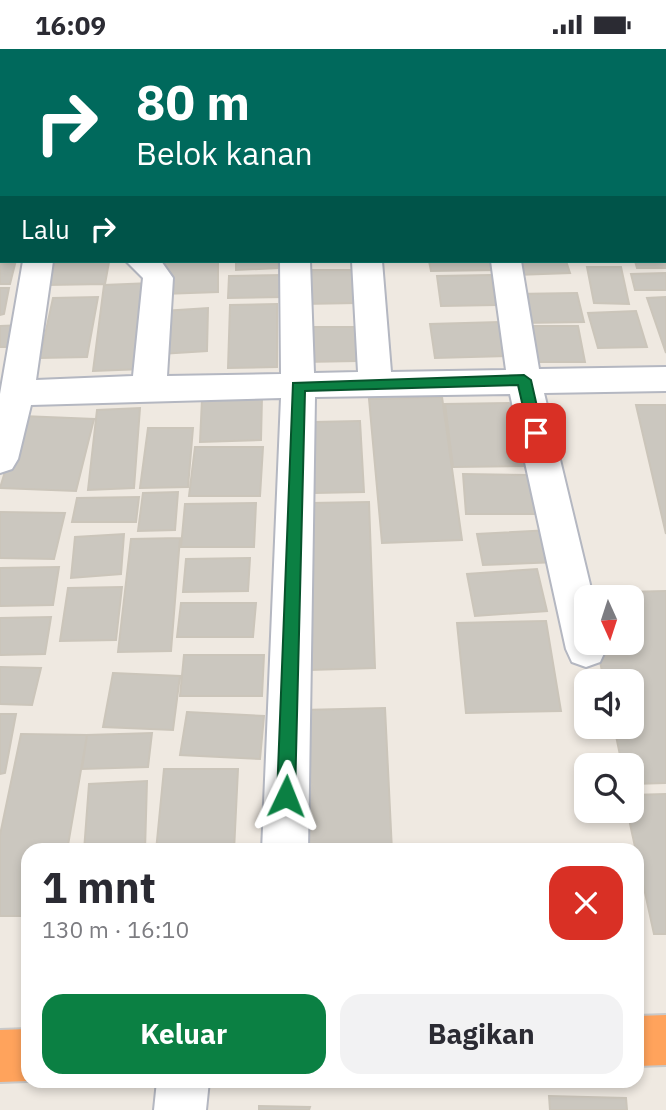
<!DOCTYPE html>
<html lang="id">
<meta charset="utf-8">
<style>
:root{--surface:#fff;--page:#f2f2f3;--text:#2b2b33;--muted:#7c7c81;--accent:#0b8043}
body{margin:0;font-family:"IBM Plex Sans",sans-serif;background:var(--page);color:var(--text);height:100vh;display:flex;flex-direction:column;font-size:26px;white-space:nowrap}
*{box-sizing:border-box;margin:0}
p{font-size:23px;color:var(--muted)}
.icon{flex:none;width:38px;height:38px;fill:none;stroke:currentColor;stroke-width:2;stroke-linecap:round;stroke-linejoin:round}
.map{position:relative;flex:1;overflow:hidden}
.sheet{position:absolute;left:21px;top:794px;width:623px;height:245px;display:flex;flex-direction:column;background:var(--surface);border-radius:21px;box-shadow:0 4px 10px #0003}
.sheet>*{flex:none}
.hud{position:absolute;left:0px;top:0px;width:667px;height:214px;box-shadow:0 4px 10px #0003;background:#00695c;color:#fff;overflow:hidden}
.needle{width:46px;rotate:177deg}
.tools{position:absolute;left:574px;top:536px;display:grid;gap:14px}
.tools a{display:grid;place-items:center;width:70px;height:70px;border-radius:14px;background:var(--surface);box-shadow:0 4px 10px #0003;font-size:35px}
.pin{position:absolute;display:grid;place-items:center;width:60px;height:60px;color:#fff;margin:-30px;border-radius:14px;box-shadow:0 4px 10px #0006}
.me{position:absolute;width:77px;margin:-38px;rotate:2deg;stroke-linejoin:round;filter:drop-shadow(0 0 5px #0008)}
.turn{display:flex;align-items:center;gap:24px;height:147px;padding:0 21px;font-size:32px}
.turn .icon{width:91px;height:91px;stroke-width:2.5}
.turn b{display:block;font-size:49px;line-height:60px}
.then{display:flex;align-items:center;height:66px;padding:0 21px;background:#0003;gap:14px;font-size:26px}
.round{display:grid;place-items:center;flex:none;width:74px;height:74px;border-radius:21px;background:var(--page)}
.overview{display:flex;align-items:center;justify-content:space-between;height:119px;padding:0 21px}
h1{font-size:42px;font-weight:700;line-height:52px}
.cta{display:flex;gap:14px;margin-top:auto;padding:14px 21px}
.cta a{flex:1;height:80px;border-radius:21px;background:var(--accent);color:#fff;font-size:28px;font-weight:700;line-height:80px;text-align:center}
.cta a+a{background:var(--page);color:var(--text)}
.status{display:flex;justify-content:space-between;align-items:center;height:49px;padding:0 35px;background:var(--surface);direction:ltr}
.status svg{height:19px;fill:currentColor}
.map>svg:first-child{display:block}
.building{fill:#cbc7bf;stroke:#cbc5ba;stroke-width:2}
.lines{fill:none;stroke-linecap:round;stroke-linejoin:round}
.minor-casing{stroke:#b4b7c1;stroke-width:4}
.highway-casing{stroke:#c9c9c9;stroke-width:4}
.minor{fill:#fff;fill-rule:evenodd}
.highway{fill:#ffa35c;fill-rule:evenodd}
.route{fill:#0b8043;stroke:#07532c;stroke-width:2}
</style>
<div class="status"><b>16:09</b><svg viewBox="0 0 49 12"><path d="M0 12V9h3v3zM5 12V6h3v6zM10 12V3h3v9zM15 12V0h3v12zM26 1h20v11H26zM47 4h2v5h-2z"/></svg></div>
<div class="map">
<svg width="666" height="1061" viewBox="0 0 666 1061">
<rect width="100%" height="100%" fill="#efe9e1"/>
<path class="building" d="M 666,200 L 666,219 L 637,219 L 635,212 L 665,212 Z
M 165,212 L 218,212 L 218,243 L 163,245 Z
M 236,212 L 278,212 L 278,219 L 236,221 Z
M 429,212 L 496,212 L 498,221 L 431,222 Z
M 513,212 L 566,212 L 570,224 L 516,226 Z
M 109,213 L 105,235 L 47,236 L 52,214 Z
M 0,215 L 15,215 L 10,235 L 0,235 Z
M 587,218 L 621,218 L 629,255 L 594,254 Z
M 303,221 L 356,221 L 357,254 L 301,255 Z
M 666,224 L 666,241 L 635,241 L 631,225 Z
M 283,226 L 283,248 L 228,249 L 229,227 Z
M 491,226 L 496,256 L 441,257 L 437,227 Z
M 151,234 L 144,320 L 93,322 L 104,236 Z
M 0,239 L 9,239 L 4,265 L 0,266 Z
M 577,244 L 584,273 L 520,274 L 515,245 Z
M 98,248 L 87,308 L 40,309 L 53,249 Z
M 666,248 L 666,304 L 647,249 Z
M 277,255 L 277,318 L 228,319 L 230,256 Z
M 208,259 L 207,302 L 161,305 L 163,262 Z
M 636,262 L 647,298 L 598,299 L 588,264 Z
M 500,273 L 507,307 L 435,309 L 430,275 Z
M 23,276 L 19,298 L 0,298 L 0,277 Z
M 521,277 L 578,277 L 585,313 L 526,313 Z
M 304,278 L 356,278 L 357,312 L 303,313 Z
M 262,348 L 261,391 L 200,393 L 202,350 Z
M 442,348 L 462,491 L 382,494 L 369,350 Z
M 519,354 L 530,417 L 453,418 L 445,355 Z
M 636,356 L 666,356 L 666,485 Z
M 140,359 L 134,439 L 88,441 L 97,361 Z
M 22,367 L 94,370 L 76,442 L 0,439 Z
M 360,372 L 364,443 L 315,444 L 313,373 Z
M 148,379 L 193,379 L 188,438 L 140,439 Z
M 195,398 L 263,398 L 260,447 L 189,447 Z
M 463,425 L 531,426 L 537,465 L 466,465 Z
M 178,443 L 175,481 L 138,482 L 143,444 Z
M 139,448 L 136,473 L 72,473 L 77,449 Z
M 369,453 L 375,619 L 310,621 L 311,454 Z
M 256,454 L 254,498 L 181,498 L 185,455 Z
M 0,463 L 65,464 L 54,510 L 0,509 Z
M 551,481 L 558,513 L 483,516 L 477,485 Z
M 124,485 L 121,525 L 71,529 L 75,488 Z
M 180,489 L 171,602 L 118,603 L 131,490 Z
M 250,509 L 248,542 L 183,543 L 186,510 Z
M 59,518 L 53,556 L 0,557 L 0,519 Z
M 537,520 L 547,562 L 475,567 L 467,525 Z
M 122,538 L 116,591 L 60,592 L 68,539 Z
M 666,542 L 666,734 L 632,735 L 632,716 L 622,716 L 614,677 L 632,677 L 632,632 L 604,632 L 596,593 L 632,593 L 632,548 L 586,549 L 585,544 Z
M 181,554 L 256,554 L 253,588 L 177,588 Z
M 51,568 L 45,605 L 0,606 L 0,569 Z
M 546,572 L 561,662 L 466,664 L 457,574 Z
M 184,606 L 264,606 L 262,647 L 180,647 Z
M 0,618 L 41,619 L 32,656 L 0,655 Z
M 113,624 L 180,627 L 173,681 L 103,678 Z
M 385,659 L 392,802 L 302,802 L 302,661 Z
M 187,663 L 264,667 L 260,710 L 180,706 Z
M 0,665 L 16,665 L 5,724 L 0,725 Z
M 152,684 L 148,718 L 82,720 L 87,686 Z
M 21,685 L 87,686 L 67,802 L 28,802 L 28,867 L 0,867 L 0,786 Z
M 164,720 L 238,720 L 234,802 L 156,802 Z
M 147,732 L 145,802 L 84,802 L 89,735 Z
M 666,745 L 666,885 L 654,885 L 627,761 L 632,761 L 632,746 Z
M 549,1047 L 626,1049 L 627,1061 L 550,1061 Z
M 259,1057 L 310,1058 L 309,1061 L 259,1061 Z"/>
<g class="lines">
<defs>
<path id="minor" d="M 76,0 L 101,0 L 75,2 Z
M 436,0 L 460,0 L 461,2 L 437,2 Z
M 23,212 L 53,212 L 36,331 L 133,327 L 143,229 L 126,212 L 161,212 L 173,229 L 167,327 L 281,325 L 280,212 L 310,212 L 314,324 L 358,323 L 352,212 L 382,212 L 391,323 L 506,321 L 491,212 L 521,212 L 539,320 L 666,318 L 666,342 L 544,344 L 593,548 L 586,548 L 586,593 L 605,593 L 606,600 L 600,613 L 586,618 L 572,613 L 566,600 L 510,345 L 315,348 L 308,802 L 262,802 L 281,349 L 31,356 L 18,410 L 12,420 L 0,424 L 0,345 Z
M 157,1032 L 209,1032 L 206,1061 L 154,1061 Z"/>
<path id="highway" d="M 666,966 L 666,1016 L 637,1017 L 637,967 Z
M 28,980 L 28,1032 L 0,1033 L 0,981 Z"/>
</defs>
<use href="#minor" class="minor-casing"/>
<use href="#highway" class="highway-casing"/>
<use href="#minor" class="minor"/>
<use href="#highway" class="highway"/>
</g>
<path class="route" d="M 524,326 L 531,331 L 543,384 L 536,390 L 529,384 L 518,336 L 305,342 L 295,747 L 293,753 L 286,756 L 280,753 L 277,747 L 293,334 Z"/>
</svg>
<div class="tools">
<a><svg class="needle" viewBox="-14 -14 28 28"><path d="M0-13l5 13h-10z" fill="#e53935"/><path d="M0 13l5-13h-10z" fill="#7c7c81"/></svg></a>
<a><svg class="icon" aria-label="sound" viewBox="0 0 24 24"><path d="M4 9h4l5-4v14l-5-4H4zM17 9q2 3 0 6"/></svg></a>
<a><svg class="icon" aria-label="search" viewBox="0 0 24 24"><circle cx="10" cy="10" r="6"/><path d="M15 15l6 6"/></svg></a>
</div>
<div class="pin" style="left:536px;top:384px;background:#d93025"><svg class="icon" aria-label="arrive" viewBox="0 0 24 24"><path d="M6 21V4h12l-3 4 3 4H6"/></svg></div>
<svg class="me" style="left:286px;top:747px" viewBox="-20 -20 40 40"><path d="M0-17L14 15 0 8-14 15z" fill="#0b8043" stroke="#fff" stroke-width="4"/></svg>
<div class="hud">
<div class="turn"><svg class="icon" aria-label="right" viewBox="0 0 24 24"><path d="M7 20v-9h11M14 6l5 5-5 5"/></svg><div><b>80 m</b>Belok kanan</div></div>
<div class="then">Lalu<svg class="icon" aria-label="right" viewBox="0 0 24 24"><path d="M7 20v-9h11M14 6l5 5-5 5"/></svg></div>
</div>
<section class="sheet">
<div class="overview"><div><h1>1 mnt</h1><p>130 m · 16:10</p></div><a class="round" style="background:#d93025;color:#fff"><svg class="icon" aria-label="close" viewBox="0 0 24 24"><path d="M6 6l12 12M18 6L6 18"/></svg></a></div>
<div class="cta"><a>Keluar</a><a>Bagikan</a></div>
</section>
</div>
